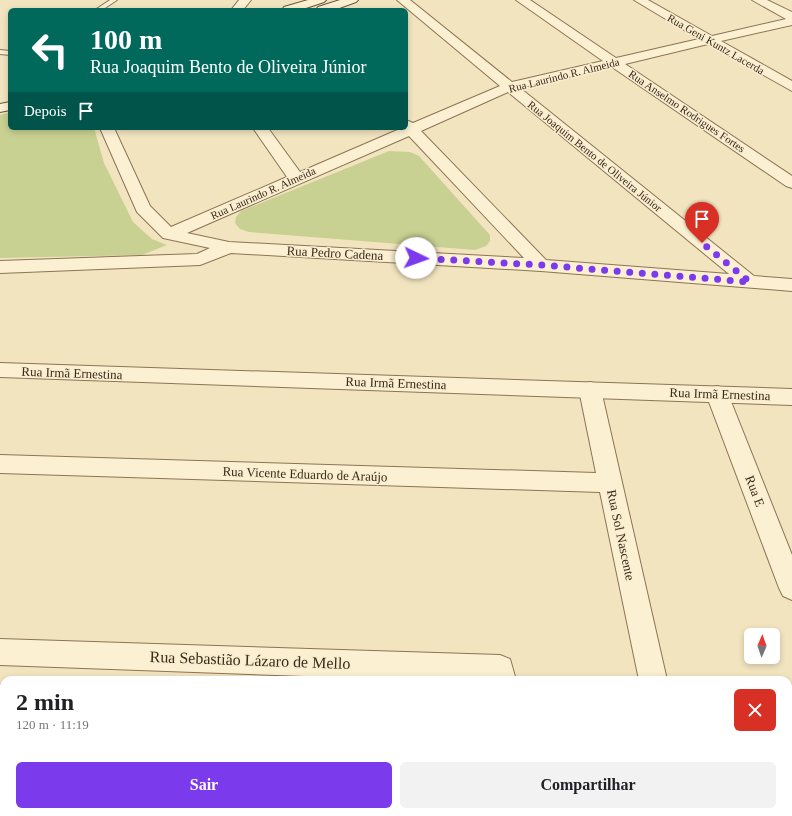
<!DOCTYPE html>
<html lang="pt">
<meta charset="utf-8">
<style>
:root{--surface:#fff;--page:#f2f2f2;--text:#202124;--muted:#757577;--accent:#7c3aed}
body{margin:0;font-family:"Times New Roman",serif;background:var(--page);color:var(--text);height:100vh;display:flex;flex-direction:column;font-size:15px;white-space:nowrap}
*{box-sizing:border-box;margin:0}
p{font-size:13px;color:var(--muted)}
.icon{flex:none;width:22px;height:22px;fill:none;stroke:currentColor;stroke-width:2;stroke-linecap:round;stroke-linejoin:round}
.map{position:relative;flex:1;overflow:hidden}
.panel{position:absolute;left:0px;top:676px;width:792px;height:140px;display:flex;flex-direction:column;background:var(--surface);border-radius:12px 12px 0 0;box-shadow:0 2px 6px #0003}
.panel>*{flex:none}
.guide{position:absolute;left:8px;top:8px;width:400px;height:122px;border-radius:6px;box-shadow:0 2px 6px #0003;background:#00695c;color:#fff;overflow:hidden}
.needle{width:26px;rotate:2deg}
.tools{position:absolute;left:744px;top:628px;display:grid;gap:8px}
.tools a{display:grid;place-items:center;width:36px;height:36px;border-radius:6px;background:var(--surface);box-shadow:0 2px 6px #0003;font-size:20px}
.pin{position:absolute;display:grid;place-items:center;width:34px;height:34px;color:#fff;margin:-41px -17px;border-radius:50% 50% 50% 0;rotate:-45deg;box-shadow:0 0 4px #0007}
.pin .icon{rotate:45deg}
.me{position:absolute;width:44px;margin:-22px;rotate:93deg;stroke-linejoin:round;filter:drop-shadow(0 0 3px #0008)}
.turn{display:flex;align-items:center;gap:14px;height:84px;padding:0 16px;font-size:18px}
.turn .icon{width:52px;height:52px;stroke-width:2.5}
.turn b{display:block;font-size:28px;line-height:34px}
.then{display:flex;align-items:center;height:38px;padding:0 16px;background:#0003;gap:8px;font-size:15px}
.round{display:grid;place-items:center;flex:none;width:42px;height:42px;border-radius:6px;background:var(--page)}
.headline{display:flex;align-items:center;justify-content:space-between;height:68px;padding:0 16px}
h1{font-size:24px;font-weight:700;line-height:30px}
.button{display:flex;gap:8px;margin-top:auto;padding:8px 16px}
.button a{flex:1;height:46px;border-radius:6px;background:var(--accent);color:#fff;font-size:16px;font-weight:700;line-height:46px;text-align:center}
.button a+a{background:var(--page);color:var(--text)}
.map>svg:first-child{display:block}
.green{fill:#c8d192}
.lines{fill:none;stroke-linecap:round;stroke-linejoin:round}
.service-casing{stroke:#8c7455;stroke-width:2}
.minor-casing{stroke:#8c7455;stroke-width:2}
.tertiary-casing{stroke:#8c7455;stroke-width:2}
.secondary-casing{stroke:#6e5539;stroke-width:2}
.service{fill:#fcf0d3;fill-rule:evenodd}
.minor{fill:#fcf0d3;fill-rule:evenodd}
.tertiary{fill:#fcf0d3;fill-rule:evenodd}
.secondary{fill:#fcf0d3;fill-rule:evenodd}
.route{stroke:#7c3aed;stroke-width:7;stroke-dasharray:0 12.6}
.labels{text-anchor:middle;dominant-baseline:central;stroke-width:3;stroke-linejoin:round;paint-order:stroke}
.far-street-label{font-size:11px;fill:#3a2b1b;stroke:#f9edcf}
.street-label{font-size:13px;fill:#3a2b1b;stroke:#f9edcf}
.near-street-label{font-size:16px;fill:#3a2b1b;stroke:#f9edcf}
</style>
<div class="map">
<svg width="792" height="816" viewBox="0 0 792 816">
<rect width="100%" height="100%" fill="#f2e4bf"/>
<path class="green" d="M 10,112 L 10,128 L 94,128 L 104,163 L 133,222 L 152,239 L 167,245 L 142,255 L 0,258 L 0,115 Z
M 389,151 L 410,152 L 419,156 L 490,235 L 490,241 L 486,246 L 475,250 L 249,232 L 240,229 L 235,223 L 236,217 L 241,211 Z"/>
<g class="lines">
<defs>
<path id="service" d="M 110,0 L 117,0 L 102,10 L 95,10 Z
M 0,50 L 10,51 L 10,55 L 0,54 Z"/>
<path id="minor" d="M 239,0 L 251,0 L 243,10 L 231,10 Z
M 397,0 L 410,0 L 512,82 L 603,61 L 516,0 L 530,0 L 616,58 L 699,39 L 634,0 L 648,0 L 712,36 L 786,19 L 752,0 L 767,0 L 792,12 L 792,25 L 721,41 L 792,81 L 792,91 L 708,44 L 625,64 L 792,176 L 792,188 L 786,186 L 612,67 L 520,88 L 754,276 L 792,279 L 792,291 L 541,271 L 231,253 L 200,265 L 0,273 L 0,261 L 197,254 L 210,248 L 163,238 L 137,212 L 100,128 L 114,128 L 150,206 L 171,227 L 287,177 L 253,128 L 268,128 L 300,172 L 402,128 L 406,128 L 406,120 L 413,123 L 500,86 ZM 508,92 L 729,274 L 546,260 L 421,131 ZM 409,136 L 524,258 L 229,242 L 187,233 Z
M 590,382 L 598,384 L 601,390 L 667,680 L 639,680 L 600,492 L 0,473 L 0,455 L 596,473 L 579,390 L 582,384 Z
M 717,386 L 725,388 L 728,394 L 792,555 L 792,600 L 783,596 L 779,588 L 706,394 L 709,388 Z
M 0,639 L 500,655 L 510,659 L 516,680 L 417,680 L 0,665 Z
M 0,800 L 4,800 L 4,812 L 20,812 L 21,816 L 0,816 Z
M 499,812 L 531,812 L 531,816 L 499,816 Z
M 666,812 L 698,812 L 699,816 L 667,816 Z"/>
<path id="tertiary" d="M 0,363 L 792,389 L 792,405 L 0,377 Z"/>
<path id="secondary" d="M 308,0 L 326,0 L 324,2 L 300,10 L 282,10 L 284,7 Z
M 340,0 L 358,0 L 356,2 L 334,10 L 316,10 L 318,7 Z
M 10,102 L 10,110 L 0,112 L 0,104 Z"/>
</defs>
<use href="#service" class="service-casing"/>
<use href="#minor" class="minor-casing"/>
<use href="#tertiary" class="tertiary-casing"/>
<use href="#secondary" class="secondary-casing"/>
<use href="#service" class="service"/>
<use href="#minor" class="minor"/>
<use href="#tertiary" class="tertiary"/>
<use href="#secondary" class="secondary"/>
</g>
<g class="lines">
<path class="route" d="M 416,258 L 541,265 L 750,282 L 702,243"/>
</g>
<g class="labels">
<g class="far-street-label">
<text transform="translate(716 44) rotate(30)">Rua Geni Kuntz Lacerda</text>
<text transform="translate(564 75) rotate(-14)">Rua Laurindo R. Almeida</text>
<text transform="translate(687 111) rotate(34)">Rua Anselmo Rodrigues Fortes</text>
<text transform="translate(595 156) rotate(39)">Rua Joaquim Bento de Oliveira Júnior</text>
<text transform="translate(263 193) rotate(-24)">Rua Laurindo R. Almeida</text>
</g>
<g class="street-label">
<text transform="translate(335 253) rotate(3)">Rua Pedro Cadena</text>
<text transform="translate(72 373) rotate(2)">Rua Irmã Ernestina</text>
<text transform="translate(396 383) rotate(2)">Rua Irmã Ernestina</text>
<text transform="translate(720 394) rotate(2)">Rua Irmã Ernestina</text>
<text transform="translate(305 474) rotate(2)">Rua Vicente Eduardo de Araújo</text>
<text transform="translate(755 491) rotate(69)">Rua E</text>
<text transform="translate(621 535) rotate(78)">Rua Sol Nascente</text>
</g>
<g class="near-street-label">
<text transform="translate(250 660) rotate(2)">Rua Sebastião Lázaro de Mello</text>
</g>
</g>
</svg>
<div class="tools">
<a><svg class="needle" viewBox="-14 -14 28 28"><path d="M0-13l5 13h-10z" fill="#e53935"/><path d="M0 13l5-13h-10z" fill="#757577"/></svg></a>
</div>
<div class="pin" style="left:702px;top:243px;background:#d93025"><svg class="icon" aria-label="arrive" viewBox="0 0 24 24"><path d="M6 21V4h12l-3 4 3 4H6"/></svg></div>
<svg class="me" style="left:416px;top:258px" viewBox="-20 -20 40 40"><circle r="19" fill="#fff"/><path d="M0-13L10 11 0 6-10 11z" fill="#7c3aed"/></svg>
<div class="guide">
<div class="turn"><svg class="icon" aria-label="left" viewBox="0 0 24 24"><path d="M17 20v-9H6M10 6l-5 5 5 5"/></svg><div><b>100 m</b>Rua Joaquim Bento de Oliveira Júnior</div></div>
<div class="then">Depois<svg class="icon" aria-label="arrive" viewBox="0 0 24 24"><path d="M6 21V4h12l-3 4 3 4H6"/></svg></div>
</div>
<section class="panel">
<div class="headline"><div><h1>2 min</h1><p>120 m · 11:19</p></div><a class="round" style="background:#d93025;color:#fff"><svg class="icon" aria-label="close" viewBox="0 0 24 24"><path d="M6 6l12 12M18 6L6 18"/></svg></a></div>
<div class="button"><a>Sair</a><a>Compartilhar</a></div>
</section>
</div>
